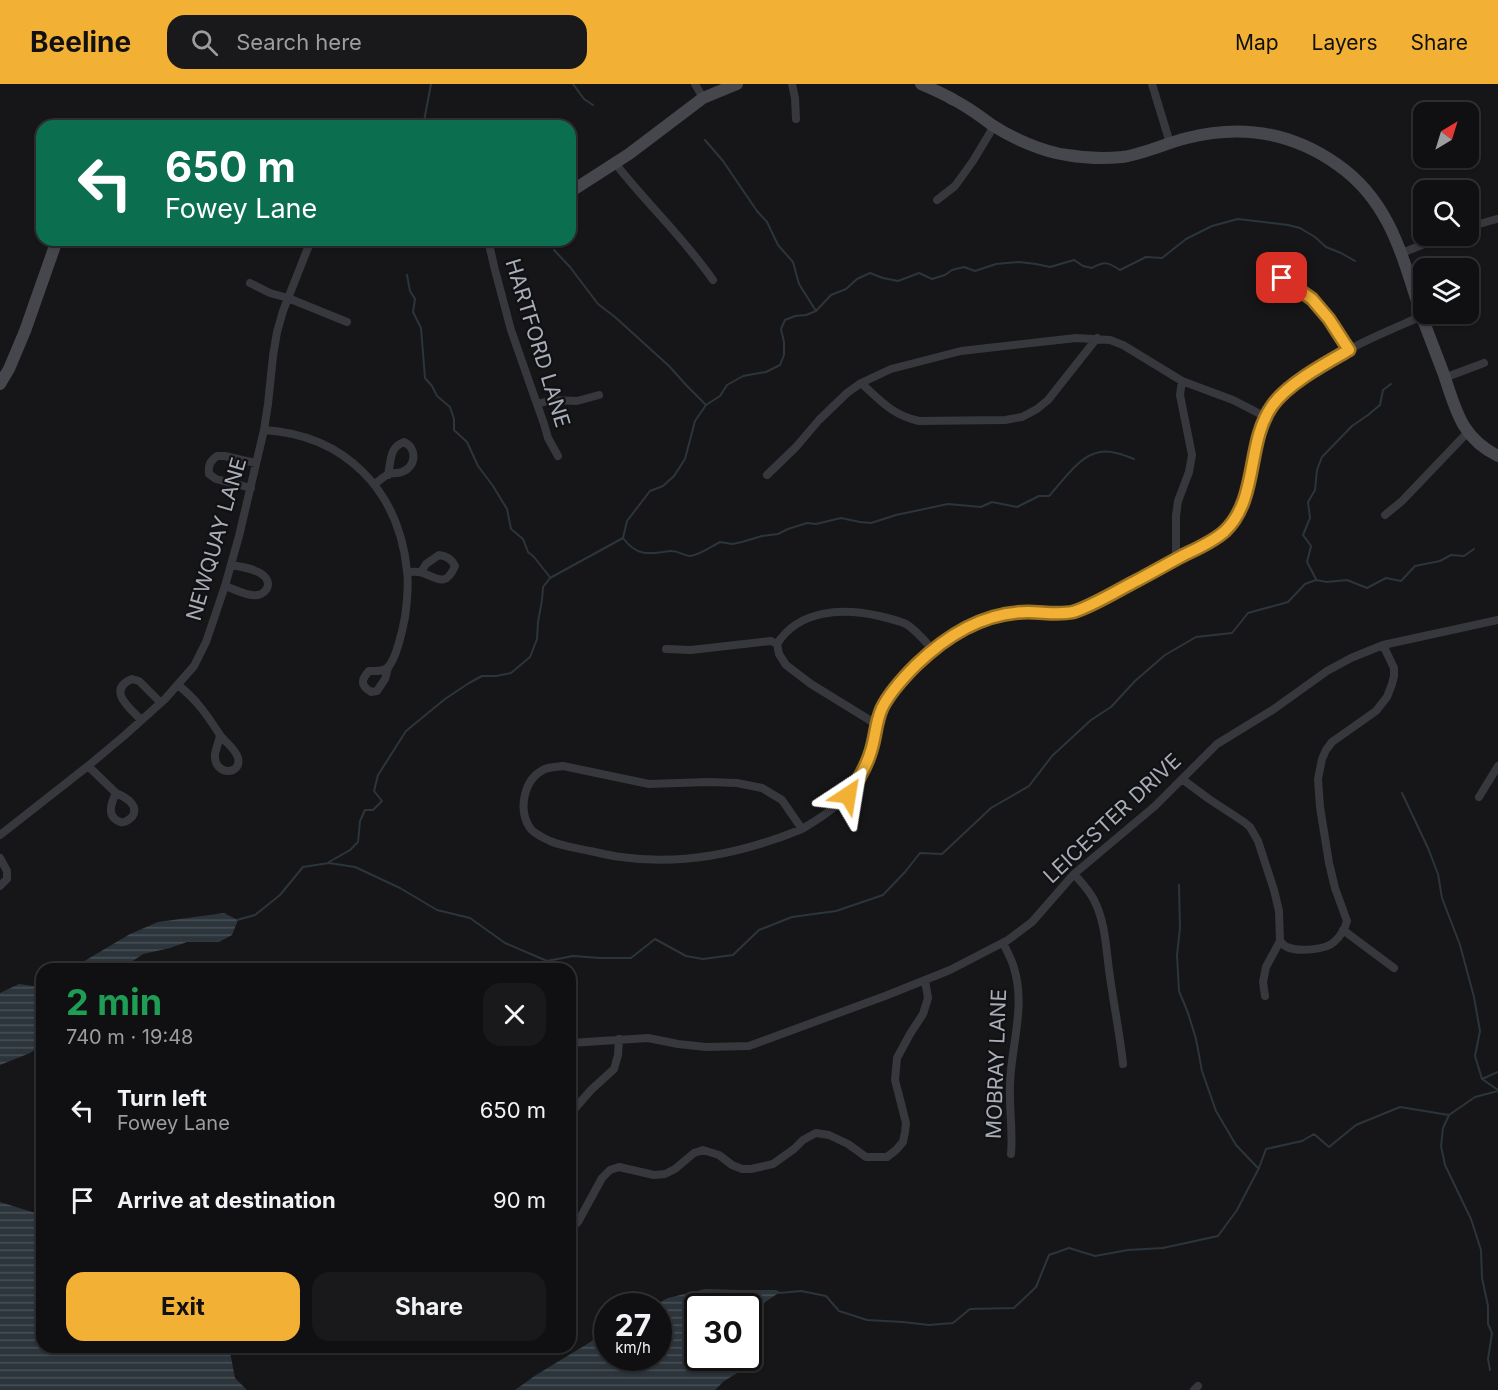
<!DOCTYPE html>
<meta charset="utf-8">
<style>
:root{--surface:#101012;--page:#19191b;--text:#f1f3f6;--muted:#9c9d9f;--line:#303032;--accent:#f2b134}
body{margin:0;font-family:Inter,sans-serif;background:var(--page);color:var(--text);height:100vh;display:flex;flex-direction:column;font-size:22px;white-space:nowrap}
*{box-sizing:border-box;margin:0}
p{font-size:20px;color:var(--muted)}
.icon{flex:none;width:33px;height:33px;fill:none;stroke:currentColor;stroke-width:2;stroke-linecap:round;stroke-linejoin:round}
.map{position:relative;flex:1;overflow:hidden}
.drawer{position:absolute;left:36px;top:879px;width:540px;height:390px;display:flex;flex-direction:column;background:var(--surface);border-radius:18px;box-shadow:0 2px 4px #0004,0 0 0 2px var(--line)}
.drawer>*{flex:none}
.hud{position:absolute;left:36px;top:36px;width:540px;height:126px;border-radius:18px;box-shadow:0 2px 4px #0004,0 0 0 2px var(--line);background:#0b6e4f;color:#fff;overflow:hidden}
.needle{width:39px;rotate:38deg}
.controls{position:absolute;left:1413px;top:18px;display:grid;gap:12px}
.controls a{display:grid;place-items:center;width:66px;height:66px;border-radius:12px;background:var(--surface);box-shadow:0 2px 4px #0004,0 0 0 2px var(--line);font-size:30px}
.speed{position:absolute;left:594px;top:1209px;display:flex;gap:12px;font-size:30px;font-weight:700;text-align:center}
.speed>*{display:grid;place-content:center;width:78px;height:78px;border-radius:50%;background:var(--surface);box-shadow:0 2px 4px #0004,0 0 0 2px var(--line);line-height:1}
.speed small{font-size:15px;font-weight:400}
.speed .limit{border:3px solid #111;border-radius:9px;background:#fff;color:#111}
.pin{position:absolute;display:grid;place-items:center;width:51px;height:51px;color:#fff;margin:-26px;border-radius:12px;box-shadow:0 3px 9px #0006}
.me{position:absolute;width:66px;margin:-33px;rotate:33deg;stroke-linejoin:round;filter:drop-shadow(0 0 4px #0008)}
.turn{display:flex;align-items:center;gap:21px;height:126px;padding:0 30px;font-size:27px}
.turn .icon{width:78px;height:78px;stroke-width:2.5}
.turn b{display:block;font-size:42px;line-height:51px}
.round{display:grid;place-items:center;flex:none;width:63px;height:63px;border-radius:18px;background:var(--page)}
.overview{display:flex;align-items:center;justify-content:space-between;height:102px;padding:0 30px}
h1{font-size:36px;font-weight:700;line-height:45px;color:#1e9e55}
.action{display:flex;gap:12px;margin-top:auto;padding:12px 30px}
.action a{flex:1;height:69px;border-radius:18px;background:var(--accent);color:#111;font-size:24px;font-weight:700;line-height:69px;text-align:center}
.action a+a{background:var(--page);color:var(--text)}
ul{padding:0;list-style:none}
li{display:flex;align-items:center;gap:18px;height:90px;padding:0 30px}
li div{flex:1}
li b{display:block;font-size:22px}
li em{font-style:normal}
header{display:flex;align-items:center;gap:36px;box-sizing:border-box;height:84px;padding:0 30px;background:var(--accent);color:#111}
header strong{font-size:28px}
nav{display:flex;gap:33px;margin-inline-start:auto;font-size:21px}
.search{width:420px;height:54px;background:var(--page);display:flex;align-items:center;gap:15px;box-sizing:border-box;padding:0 21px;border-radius:18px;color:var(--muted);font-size:22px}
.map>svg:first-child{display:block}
.water{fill:url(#water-rules)}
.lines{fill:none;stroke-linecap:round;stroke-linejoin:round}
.stream{stroke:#2c353c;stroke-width:2}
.street{stroke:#37383d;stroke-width:8}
.secondary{stroke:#45474d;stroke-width:12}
.route-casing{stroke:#9d7322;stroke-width:15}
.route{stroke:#f2b134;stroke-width:10}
.labels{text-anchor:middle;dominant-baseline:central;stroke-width:4.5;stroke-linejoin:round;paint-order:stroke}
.street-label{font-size:21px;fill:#a8adb8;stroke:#111113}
</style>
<header>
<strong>Beeline</strong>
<div class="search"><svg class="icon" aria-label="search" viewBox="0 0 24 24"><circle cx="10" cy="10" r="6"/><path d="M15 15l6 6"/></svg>Search here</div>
<nav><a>Map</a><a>Layers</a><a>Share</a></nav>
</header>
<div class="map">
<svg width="1498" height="1306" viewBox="0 0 1498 1306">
<defs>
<pattern id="water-rules" width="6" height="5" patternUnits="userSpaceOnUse" patternTransform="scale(1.5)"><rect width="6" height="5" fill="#2c353c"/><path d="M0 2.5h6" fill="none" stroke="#485056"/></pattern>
</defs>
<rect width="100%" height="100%" fill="#161618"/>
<path class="water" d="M 224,829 L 238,836 L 232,851 L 219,858 L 187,858 L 170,864 L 143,870 L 121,885 L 71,885 L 130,850 L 158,838 Z
M 42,899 L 42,961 L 30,969 L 0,981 L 0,909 L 19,900 L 33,902 Z
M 0,1118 L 42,1131 L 42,1263 L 229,1263 L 235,1294 L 247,1306 L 0,1306 Z
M 705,1205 L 740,1206 L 776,1206 L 780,1208 L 749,1229 L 748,1222 L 698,1222 L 698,1274 L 748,1274 L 749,1246 L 754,1256 L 759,1270 L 749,1282 L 724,1297 L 715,1306 L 515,1306 L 536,1291 L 607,1248 L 608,1274 L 658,1274 L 658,1222 L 653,1222 L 668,1214 Z"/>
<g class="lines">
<path class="stream" d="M 573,0 L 584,15 L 593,21
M 422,42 L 424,37 L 431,0
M 705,56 L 723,77 L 757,127 L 767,138 L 778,161 L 793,178 L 799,200 L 816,227
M 554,166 L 570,183 L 598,220 L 615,233 L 669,282 L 687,302 L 706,321
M 407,191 L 410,207 L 415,215 L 413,228 L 421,244 L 425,294 L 432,302 L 437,312 L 450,323 L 454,335 L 454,346 L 467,358 L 478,382 L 493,402 L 507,425 L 511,445 L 523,455 L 528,468 L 534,473 L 549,492
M 623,454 C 637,473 649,470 670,467 C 677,466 682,471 689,472 C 698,472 712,462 720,458 L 732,460 L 742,458 L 762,452 L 778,450 L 788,445 L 807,439 L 816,440 L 841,434 L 860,438 L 871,439 L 896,431 L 948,420 L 981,423 L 992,418 L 1017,423 L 1039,412 L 1049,412 C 1067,393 1085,360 1116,369 C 1122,370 1128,373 1134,375
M 1316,495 L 1307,478 L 1311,462 L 1303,451 L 1310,434 L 1308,418 L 1315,406 L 1317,386 L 1322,373 L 1352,342 L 1368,331 L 1380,321 L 1383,306 L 1391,300
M 1402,709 L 1428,764 L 1438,790 L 1442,814 L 1460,861 L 1474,913 L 1480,947 L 1475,972 L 1482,995
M 329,778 L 350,766 L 358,758 L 360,737 L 365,726 L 373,726 L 382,717 L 374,707 L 378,691 L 406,647 L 445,615 L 469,599 L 482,592 L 496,592 L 511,589 L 530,573 L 537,555 L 538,538 L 542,516 L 543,503 L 550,494 L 623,454 L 627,437 L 650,407 L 663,402 L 674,392 L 685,375 L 695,337 L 706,321 L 720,312 L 727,301 L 743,292 L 766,288 L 780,281 L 784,271 L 784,258 L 781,245 L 785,236 L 795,232 L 806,231 L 816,227 L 831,211 L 846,205 L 857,195 L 870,189 L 883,194 L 898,197 L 919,189 L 932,195 L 945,191 L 952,186 L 964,183 L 975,187 L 996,180 L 1019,178 L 1036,180 L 1050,183 L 1074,176 L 1083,182 L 1092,184 C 1104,177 1108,178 1120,186 L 1146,173 L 1162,174 L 1186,155 L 1212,142 L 1238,135 L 1288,141 L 1300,144 L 1315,153 L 1326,163 L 1341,169 L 1355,177
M 1179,801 L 1180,844 L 1177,871 L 1179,907 L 1188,929 L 1196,955 L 1202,987 L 1216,1027 L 1236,1061 L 1258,1084
M 237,836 L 255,831 L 280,811 L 303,783 L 329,779 L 355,783 L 400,804 L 437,826 L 470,834 L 505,859 L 547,877 L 573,872 L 600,874 L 631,874 L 655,855 L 686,872 L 703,875 L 733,871 L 759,846 L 792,833 L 836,827 L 883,811 L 905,788 L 920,769 L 942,770 L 991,724 L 1029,702 L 1052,672 L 1091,636 L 1111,623 L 1135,597 L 1165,571 L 1196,553 L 1232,549 L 1248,529 L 1288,518 L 1305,500 L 1316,496 L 1327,498 L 1347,496 L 1367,504 L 1386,494 L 1401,497 L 1415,482 L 1440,477 L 1451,471 L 1464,472 L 1474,465
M 1498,988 L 1482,995 L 1498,1006
M 1449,1031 L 1443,1044 L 1441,1062 L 1445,1081 L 1471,1135 L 1481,1166 L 1482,1194 L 1488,1222 L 1488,1240 L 1492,1249 L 1488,1275 L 1490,1286
M 779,1209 L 801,1207 L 826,1212 L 839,1227 L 867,1236 L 903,1238 L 929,1241 L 953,1239 L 970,1225 L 1014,1224 L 1036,1203 L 1049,1171 L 1069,1164 L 1095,1172 L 1128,1166 L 1163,1164 L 1218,1152 L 1237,1126 L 1259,1084 L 1266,1065 L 1302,1057 L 1314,1050 L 1329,1063 L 1356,1041 L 1400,1023 L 1449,1031 L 1475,1013 L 1498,1007"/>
<path class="street" d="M 695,0 L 703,14
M 792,0 L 795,14 L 796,35
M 1152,0 L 1170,59
M 615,79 C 646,119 684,154 713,196
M 937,116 L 955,102 L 973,77 L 994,42
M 1468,143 L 1497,135
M 488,156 L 495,186 L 511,246 L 544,340 L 548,354 L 558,372
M 1402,169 L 1444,152
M 1267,183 L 1312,215 L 1329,235 L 1349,266
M 250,199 L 270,209 L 288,214 L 347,238
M 1444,294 L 1484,279
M 861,299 C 881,317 892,331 919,337 L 1005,336 L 1022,333 L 1037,325 L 1048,316 L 1097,254
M 537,320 L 552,316 L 577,317 L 599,311
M 264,346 C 345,351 399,406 407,487 C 409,502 407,518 405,533 C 403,544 396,577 387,584 C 382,588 375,587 369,587 C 361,596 360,601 371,608 L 377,607 L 385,595 L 388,584
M 767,391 L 796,363 L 819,336 L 847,309 L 861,299 L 891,285 L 961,267 L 1076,254 L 1110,256 L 1123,261 L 1182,297 L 1233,316 L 1266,333
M 375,400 C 379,397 383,393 387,391 C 392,388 397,390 402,388 C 417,382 417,364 404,358 C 389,363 391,378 388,391
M 251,404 L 216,395 L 209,390 C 208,381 210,377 217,372 L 225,372 L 256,379
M 1385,431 L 1402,417 L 1467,349
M 1176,476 L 1176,432 L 1178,417 L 1189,388 L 1192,371 L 1180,311 L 1182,297
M 408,488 C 412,488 418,487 423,489 C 438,495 446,503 455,482 C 452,475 447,472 439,471 L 426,480 L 421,488
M 225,502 C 234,505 243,510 252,511 C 265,513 274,500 263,491 C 254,484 241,483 231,481
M 666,565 L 691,566 L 771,557 L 777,560
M 178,601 C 197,616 207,631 220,651 C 219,658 216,664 215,670 C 213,692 242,692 238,674 C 236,665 225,658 220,651
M 141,636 C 130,624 106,606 132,595 L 139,597 L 161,619
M 876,640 L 811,600 L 786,581 L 779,570 L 777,560 C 799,525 843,524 879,532 C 888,534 897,536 906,540 C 916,546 925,557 933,566
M 88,682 L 116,709 C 112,717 107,729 115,735 C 117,737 122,739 124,738 C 126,738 131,734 132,733 C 140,721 125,713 116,709
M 563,682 L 649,700 L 708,698 L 737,699 L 762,704 L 782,716 L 802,745 C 746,768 682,782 621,773 C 611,772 600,769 590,767 C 577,764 561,762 550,757 C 544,754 534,750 530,744 C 518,726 523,695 545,685 C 550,683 558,683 563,682 Z
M 1182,695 L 1209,715 L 1244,738 L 1250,743 L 1258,757 L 1274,806 L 1279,827 L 1280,857 C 1282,859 1284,862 1287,863 C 1298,868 1326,866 1334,858 C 1340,853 1345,844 1347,837 L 1335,804 L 1329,779 L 1320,723 L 1318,695 L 1322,675 L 1326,666 L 1332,658 L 1376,627 L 1387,613 L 1392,600 L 1394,592 L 1394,584 L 1383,561
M 1479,713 L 1498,682
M 802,745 C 836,725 861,706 872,666 C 876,651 876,636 883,622 C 894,601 913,583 931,568 C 957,545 990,529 1025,528 C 1042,527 1059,532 1075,527 C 1101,519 1132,499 1156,486 C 1178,474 1205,464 1224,448 C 1253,422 1248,377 1261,343 C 1264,335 1269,325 1274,319 C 1284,307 1297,299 1310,291 C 1322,282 1335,274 1348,266 C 1372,253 1397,243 1422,232
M 0,751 L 88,682 L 125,651 L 165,615 L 194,582 L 206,558 L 225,502 L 239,452 L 264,346 L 268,320 L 273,272 L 277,248 L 283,227 L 311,156
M 0,774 L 7,787 L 7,795 L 0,802
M 1074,790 C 1081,798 1089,806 1094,816 C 1106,839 1106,867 1110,893 C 1114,922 1120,951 1123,980
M 1343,846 L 1394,884
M 1003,859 C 1007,867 1012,876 1014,884 C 1026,923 1011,962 1010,1000 C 1009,1024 1013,1047 1011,1070
M 1265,912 L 1263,898 L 1266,883 L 1280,857
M 570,959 L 648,954 L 678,960 L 706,963 L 749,962 L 885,912 L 950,886 L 1008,856 L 1032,838 L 1074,790 L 1155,722 L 1217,660 L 1274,625 L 1327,587 L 1351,574 L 1383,561 L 1498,536
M 570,1030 L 591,1006 L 614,985 L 618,971 L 619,955
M 570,1146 L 578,1138 L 602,1094 L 610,1086 L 619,1083 L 654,1091 L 665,1090 L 675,1085 L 694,1069 L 703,1066 L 719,1071 L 732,1081 L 742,1085 L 751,1085 L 773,1080 L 794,1065 L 803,1056 L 816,1049 L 829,1051 L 848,1060 L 866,1073 L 887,1073 L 896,1066 L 903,1058 L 905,1048 L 906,1039 L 895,996 L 897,974 L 910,950 L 923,930 L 928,914 L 925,896
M 1194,1306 L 1198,1302"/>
<path class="secondary" d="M 921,0 C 932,5 944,10 954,16 C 968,23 980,32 992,41 C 1012,54 1043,68 1067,71 C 1085,74 1104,75 1122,73 C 1144,70 1166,59 1187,54 C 1242,40 1292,48 1338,81 C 1391,118 1403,175 1422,233 C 1429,251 1436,270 1443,288 C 1456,325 1460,353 1498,372
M 570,108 L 629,70 L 703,14 L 737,0
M 0,300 L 9,285 L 25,247 L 57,156"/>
</g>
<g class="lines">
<defs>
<path id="route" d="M 848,711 C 858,697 866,684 871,667 C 876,652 875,640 882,624 C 890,608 904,593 916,581 C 946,552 984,528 1028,528 C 1043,528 1058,531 1073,528 C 1091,523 1120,505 1138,496 C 1153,488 1167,480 1182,472 C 1196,465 1213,458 1225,447 C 1259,414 1246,359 1272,322 C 1287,300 1326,279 1349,266 L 1329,235 L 1312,215 L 1282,194"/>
</defs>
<use href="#route" class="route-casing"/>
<use href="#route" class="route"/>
</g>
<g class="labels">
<g class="street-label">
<text transform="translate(538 259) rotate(73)">HARTFORD LANE</text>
<text transform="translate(216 455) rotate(-74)">NEWQUAY LANE</text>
<text transform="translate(1112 734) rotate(-43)">LEICESTER DRIVE</text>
<text transform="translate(996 980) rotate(-88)">MOBRAY LANE</text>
</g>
</g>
</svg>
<div class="controls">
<a><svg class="needle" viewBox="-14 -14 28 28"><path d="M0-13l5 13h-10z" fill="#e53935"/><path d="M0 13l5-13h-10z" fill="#9c9d9f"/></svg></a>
<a><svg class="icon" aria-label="search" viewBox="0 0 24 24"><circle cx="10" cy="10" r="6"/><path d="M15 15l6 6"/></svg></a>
<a><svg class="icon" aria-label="layers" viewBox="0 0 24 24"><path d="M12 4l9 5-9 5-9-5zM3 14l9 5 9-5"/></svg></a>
</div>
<div class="speed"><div>27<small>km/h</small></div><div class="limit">30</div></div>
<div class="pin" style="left:1282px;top:194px;background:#d93025"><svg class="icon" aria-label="arrive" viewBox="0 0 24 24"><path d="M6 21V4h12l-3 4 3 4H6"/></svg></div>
<svg class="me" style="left:848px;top:711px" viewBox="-20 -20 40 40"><path d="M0-17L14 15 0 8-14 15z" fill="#f2b134" stroke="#fff" stroke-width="4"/></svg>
<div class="hud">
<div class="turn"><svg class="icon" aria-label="left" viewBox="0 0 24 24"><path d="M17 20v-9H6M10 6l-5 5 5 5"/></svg><div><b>650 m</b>Fowey Lane</div></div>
</div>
<section class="drawer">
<div class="overview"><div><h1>2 min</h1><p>740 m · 19:48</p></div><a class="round"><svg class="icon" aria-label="close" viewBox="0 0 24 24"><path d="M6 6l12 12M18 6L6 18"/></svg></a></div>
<ul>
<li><svg class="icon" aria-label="left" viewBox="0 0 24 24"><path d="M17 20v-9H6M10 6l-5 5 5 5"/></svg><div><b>Turn left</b><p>Fowey Lane</p></div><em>650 m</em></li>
<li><svg class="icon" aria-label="arrive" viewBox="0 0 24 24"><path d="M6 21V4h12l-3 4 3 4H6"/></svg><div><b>Arrive at destination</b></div><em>90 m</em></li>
</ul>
<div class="action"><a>Exit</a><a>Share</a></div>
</section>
</div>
